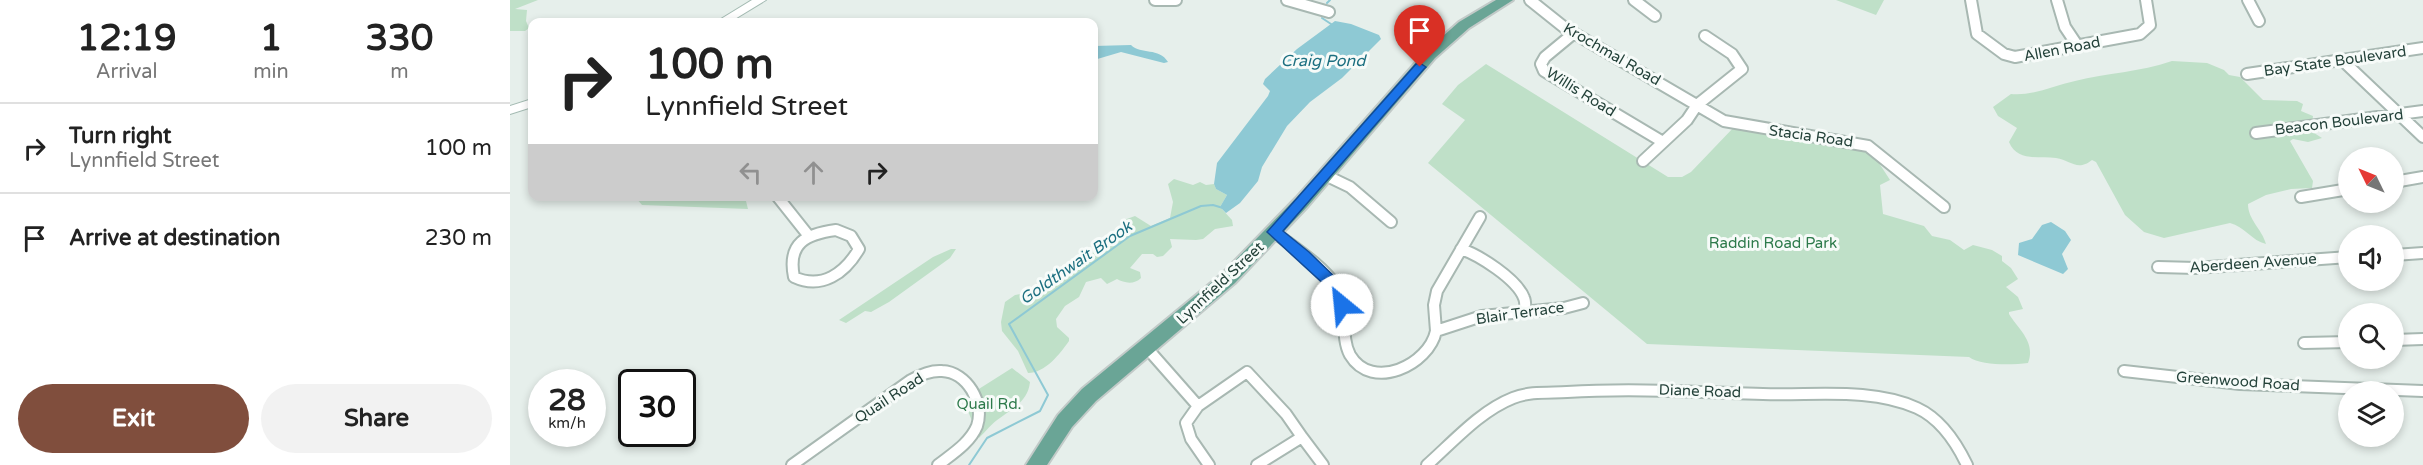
<!DOCTYPE html>
<style>
:root{--surface:#fff;--page:#f2f2f2;--text:#222;--muted:#767676;--line:#e0e0e0;--accent:#804e3d}
body{margin:0;font-family:"Varela Round",sans-serif;background:var(--page);color:var(--text);height:100vh;display:flex;flex-direction:column;font-size:22px;white-space:nowrap}
*{box-sizing:border-box;margin:0}
p{font-size:20px;color:var(--muted)}
.icon{flex:none;width:33px;height:33px;fill:none;stroke:currentColor;stroke-width:2;stroke-linecap:round;stroke-linejoin:round}
.map{position:relative;flex:1;overflow:hidden}
.details{display:flex;flex-direction:column;background:var(--surface);width:510px}
.details>*{flex:none}
.hud{position:absolute;left:18px;top:18px;width:570px;height:183px;border-radius:12px;box-shadow:0 3px 9px #0003;background:#fff;color:var(--text);overflow:hidden}
.needle{width:39px;rotate:313deg}
.buttons{position:absolute;left:1828px;top:147px;display:grid;gap:12px}
.buttons a{display:grid;place-items:center;width:66px;height:66px;border-radius:50%;background:var(--surface);box-shadow:0 3px 9px #0003;font-size:30px}
.speed{position:absolute;left:18px;top:369px;display:flex;gap:12px;font-size:30px;font-weight:700;text-align:center}
.speed>*{display:grid;place-content:center;width:78px;height:78px;border-radius:50%;background:var(--surface);box-shadow:0 3px 9px #0003;line-height:1}
.speed small{font-size:15px;font-weight:400}
.speed .limit{border:3px solid #111;border-radius:9px;background:#fff;color:#111}
.pin{position:absolute;display:grid;place-items:center;width:51px;height:51px;color:#fff;margin:-62px -26px;border-radius:50% 50% 50% 0;rotate:-45deg;box-shadow:0 0 6px #0007}
.pin .icon{rotate:45deg}
.me{position:absolute;width:66px;margin:-33px;rotate:332deg;stroke-linejoin:round;filter:drop-shadow(0 0 4px #0008)}
.turn{display:flex;align-items:center;gap:21px;height:126px;padding:0 18px;font-size:27px}
.turn .icon{width:78px;height:78px;stroke-width:2.5}
.turn b{display:block;font-size:42px;line-height:51px}
.lanes{display:flex;align-items:center;height:57px;padding:0 18px;background:#0003;justify-content:center;gap:30px;direction:ltr}
.lanes .off{opacity:.35}
.eta{display:flex;justify-content:space-evenly;align-items:center;height:102px;text-align:center}
.eta b{font-size:36px;font-weight:800;line-height:42px}
.action{display:flex;gap:12px;margin-top:auto;padding:12px 18px}
.action a{flex:1;height:69px;border-radius:36px;background:var(--accent);color:#fff;font-size:24px;font-weight:800;line-height:69px;text-align:center}
.action a+a{background:var(--page);color:var(--text)}
ul{padding:0;list-style:none}
li{display:flex;align-items:center;gap:18px;height:90px;padding:0 18px;border-top:2px solid var(--line)}
li div{flex:1}
li b{display:block;font-size:22px}
li em{font-style:normal}
main{display:flex;flex:1;min-height:0}
.map>svg:first-child{display:block}
.green{fill:#bfe0c8}
.water{fill:#8ec9d4}
.lines{fill:none;stroke-linecap:round;stroke-linejoin:round}
.stream{stroke:#8ec9d4;stroke-width:2}
.street-casing{stroke:#a8b8b2;stroke-width:14}
.secondary-casing{stroke:#a4bbb3;stroke-width:2}
.primary-casing{stroke:#c2cac8;stroke-width:4}
.street{stroke:#fff;stroke-width:10}
.secondary{fill:#fff;fill-rule:evenodd}
.primary{fill:#6aa596;fill-rule:evenodd}
.route{fill:#1a73e8;stroke:#114b97;stroke-width:1.5}
.labels{text-anchor:middle;dominant-baseline:central;stroke-width:6;stroke-linejoin:round;paint-order:stroke}
.street-label{font-size:15px;fill:#24423a;stroke:#f7fbf9}
.park-label{font-size:15px;fill:#2d7a4b;stroke:#f7fbf9}
.water-label{font-size:16px;font-style:italic;fill:#1c6f80;stroke:#f7fbf9}
</style>
<main>
<section class="details">
<div class="eta">
<div><b>12:19</b><p>Arrival</p></div>
<div><b>1</b><p>min</p></div>
<div><b>330</b><p>m</p></div>
</div>
<ul>
<li><svg class="icon" aria-label="right" viewBox="0 0 24 24"><path d="M7 20v-9h11M14 6l5 5-5 5"/></svg><div><b>Turn right</b><p>Lynnfield Street</p></div><em>100 m</em></li>
<li><svg class="icon" aria-label="arrive" viewBox="0 0 24 24"><path d="M6 21V4h12l-3 4 3 4H6"/></svg><div><b>Arrive at destination</b></div><em>230 m</em></li>
</ul>
<div class="action"><a>Exit</a><a>Share</a></div>
</section>
<div class="map">
<svg width="1913" height="465" viewBox="0 0 1913 465">
<rect width="100%" height="100%" fill="#e6efeb"/>
<path class="green" d="M 0,0 L 28,0 L 5,9 L 17,10 L 16,21 L 19,28 L 15,31 L 0,31 Z
M 1326,0 L 1374,0 L 1366,15 Z
M 1662,61 L 1697,63 L 1714,70 L 1719,75 L 1730,77 L 1753,100 L 1787,101 L 1793,104 L 1791,111 L 1803,116 L 1801,131 L 1812,138 L 1798,142 L 1783,139 L 1780,141 L 1803,181 L 1802,188 L 1781,189 L 1756,195 L 1738,204 C 1738,220 1752,229 1756,244 C 1742,241 1734,226 1720,223 L 1654,238 L 1634,232 L 1615,215 L 1586,162 L 1582,160 C 1567,172 1561,160 1546,158 C 1530,156 1507,162 1499,142 L 1507,128 L 1488,116 L 1483,107 L 1501,94 C 1523,96 1543,86 1565,81 C 1597,73 1630,72 1662,61 Z
M 976,64 L 1158,177 L 1172,177 L 1181,172 L 1225,126 L 1354,149 L 1368,157 L 1369,163 L 1380,180 L 1370,185 L 1373,214 L 1414,226 L 1422,236 L 1440,240 L 1454,250 L 1463,245 L 1482,250 L 1492,256 L 1492,261 L 1501,268 L 1508,279 L 1496,287 L 1508,297 L 1513,309 L 1499,312 L 1499,314 C 1509,330 1526,342 1518,363 C 1503,365 1471,366 1459,357 L 1137,344 L 918,163 L 955,120 L 932,104 L 948,85 Z
M 664,179 L 683,185 L 690,182 L 696,185 L 704,184 L 706,189 L 717,195 L 710,207 L 722,220 L 723,226 L 705,229 L 693,239 L 686,240 L 660,239 L 662,247 L 653,256 L 647,257 L 643,254 L 632,254 L 620,268 L 630,272 L 631,278 C 624,285 614,283 607,279 L 597,284 L 591,278 L 576,282 L 569,297 L 555,306 L 546,319 L 547,327 L 559,338 L 559,341 C 550,354 535,373 518,373 L 508,351 L 492,331 L 491,322 L 495,302 L 505,295 L 530,291 L 556,270 L 580,257 L 587,249 L 614,236 L 619,230 L 611,225 L 614,220 L 625,216 L 641,226 L 660,218 L 663,202 L 658,184 Z
M 129,196 L 235,197 L 238,209 L 132,205 L 126,198 Z
M 441,249 L 446,249 L 440,258 L 379,302 L 361,312 L 355,311 L 336,323 L 329,320 L 423,257 Z
M 502,368 L 520,382 C 518,401 504,407 490,418 C 482,423 476,431 469,438 L 453,399 Z"/>
<path class="water" d="M 825,21 L 841,24 L 869,35 L 871,39 L 832,78 L 800,102 L 777,126 L 752,167 L 748,181 L 730,203 L 716,213 L 710,207 L 717,195 L 706,189 L 704,184 L 707,163 L 758,96 L 760,91 L 753,84 L 755,79 L 787,49 Z
M 584,46 L 621,45 C 631,55 649,47 658,62 L 654,63 L 611,52 L 584,60 Z
M 1541,222 L 1555,231 L 1561,240 L 1552,254 L 1558,269 L 1553,274 L 1508,255 L 1509,243 L 1522,239 L 1532,225 Z"/>
<g class="lines">
<path class="stream" d="M 817,3 L 820,0
M 812,18 L 821,24
M 459,465 L 477,438 L 530,411 L 538,395 L 499,324 L 620,236 L 691,206 L 703,205 L 713,208"/>
<defs>
<path id="street" d="M 645,0 L 666,0
M 777,0 L 819,12
M 1020,0 L 1055,28 L 1214,121 L 1358,146 L 1434,207
M 1124,0 L 1145,16
M 1461,0 L 1467,34 L 1494,54 L 1505,57 L 1630,34 L 1640,25 L 1636,0
M 1547,0 L 1555,27 L 1567,45
M 1738,0 L 1749,21
M 1064,33 L 1035,57 L 1031,64 L 1034,71 L 1153,142
M 1832,60 L 1913,137
M 1737,74 L 1913,48
M 1746,133 L 1913,111
M 1133,161 L 1177,120 L 1187,105 L 1232,69 L 1222,54 L 1195,36
M 815,175 L 840,187 L 881,222
M 1884,182 L 1913,177
M 267,196 L 298,235
M 1791,197 L 1839,189
M 326,230 L 341,236 L 349,249 C 335,273 312,290 284,277 C 277,243 296,234 326,230 Z
M 764,232 C 785,248 812,265 827,287 C 840,308 829,334 840,355 C 862,392 919,365 926,331 L 972,316 L 1054,308 L 1073,303
M 951,249 C 969,255 1007,279 1014,298 C 1016,302 1015,308 1015,312
M 1884,255 L 1913,253
M 1648,267 L 1686,268 L 1839,257
M 926,331 L 924,305 L 927,291 L 970,217
M 1884,340 L 1913,339
M 1794,343 L 1839,342
M 636,347 L 688,406
M 1614,371 L 1730,384 L 1913,391
M 792,437 L 813,465
M 282,465 L 401,380 C 410,375 421,370 432,371 C 457,372 475,403 467,426 C 460,443 442,454 428,465
M 699,465 L 681,439 L 676,423 L 688,406 L 737,372 L 776,414 L 792,437 L 747,465
M 917,465 C 943,442 970,411 1003,398 C 1020,391 1040,393 1057,392 C 1123,388 1188,392 1253,394 C 1302,396 1361,387 1407,408 C 1431,419 1446,442 1457,465"/>
<path id="secondary" d="M 242,0 L 256,0 L 220,22 L 206,22 Z
M 22,99 L 22,107 L 0,114 L 0,106 Z"/>
<path id="primary" d="M 986,0 L 1003,0 L 959,28 L 925,58 L 798,206 L 725,283 L 586,401 L 562,427 L 537,465 L 516,465 L 548,415 L 572,389 L 713,273 L 786,198 L 915,52 L 949,22 Z"/>
</defs>
<use href="#street" class="street-casing"/>
<use href="#secondary" class="secondary-casing"/>
<use href="#primary" class="primary-casing"/>
<use href="#street" class="street"/>
<use href="#secondary" class="secondary"/>
<use href="#primary" class="primary"/>
</g>
<path class="route" d="M 910,63 L 916,67 L 914,69 L 773,231 L 799,252 L 830,282 L 840,305 L 837,309 L 827,309 L 819,289 L 757,232 L 906,64 Z"/>
<g class="labels">
<g class="street-label">
<text transform="translate(1552 49) rotate(-11)">Allen Road</text>
<text transform="translate(1102 54) rotate(30)">Krochmal Road</text>
<text transform="translate(1825 61) rotate(-8)">Bay State Boulevard</text>
<text transform="translate(1071 92) rotate(32)">Willis Road</text>
<text transform="translate(1829 122) rotate(-7)">Beacon Boulevard</text>
<text transform="translate(1301 136) rotate(8)">Stacia Road</text>
<text transform="translate(1743 263) rotate(-4)">Aberdeen Avenue</text>
<text transform="translate(710 283) rotate(-43)">Lynnfield Street</text>
<text transform="translate(1010 313) rotate(-8)">Blair Terrace</text>
<text transform="translate(1728 381) rotate(4)">Greenwood Road</text>
<text transform="translate(1190 391) rotate(2)">Diane Road</text>
<text transform="translate(379 398) rotate(-33)">Quail Road</text>
</g>
<g class="park-label">
<text x="1263" y="243">Raddin Road Park</text>
<text x="479" y="404">Quail Rd.</text>
</g>
<g class="water-label">
<text x="813" y="61">Craig Pond</text>
<text transform="translate(566 263) rotate(-35)">Goldthwait Brook</text>
</g>
</g>
</svg>
<div class="buttons">
<a><svg class="needle" viewBox="-14 -14 28 28"><path d="M0-13l5 13h-10z" fill="#e53935"/><path d="M0 13l5-13h-10z" fill="#767676"/></svg></a>
<a><svg class="icon" aria-label="sound" viewBox="0 0 24 24"><path d="M4 9h4l5-4v14l-5-4H4zM17 9q2 3 0 6"/></svg></a>
<a><svg class="icon" aria-label="search" viewBox="0 0 24 24"><circle cx="10" cy="10" r="6"/><path d="M15 15l6 6"/></svg></a>
<a><svg class="icon" aria-label="layers" viewBox="0 0 24 24"><path d="M12 4l9 5-9 5-9-5zM3 14l9 5 9-5"/></svg></a>
</div>
<div class="speed"><div>28<small>km/h</small></div><div class="limit">30</div></div>
<div class="pin" style="left:910px;top:67px;background:#d93025"><svg class="icon" aria-label="arrive" viewBox="0 0 24 24"><path d="M6 21V4h12l-3 4 3 4H6"/></svg></div>
<svg class="me" style="left:832px;top:305px" viewBox="-20 -20 40 40"><circle r="19" fill="#fff"/><path d="M0-13L10 11 0 6-10 11z" fill="#1a73e8"/></svg>
<div class="hud">
<div class="turn"><svg class="icon" aria-label="right" viewBox="0 0 24 24"><path d="M7 20v-9h11M14 6l5 5-5 5"/></svg><div><b>100 m</b>Lynnfield Street</div></div>
<div class="lanes"><svg class="icon off" aria-label="left" viewBox="0 0 24 24"><path d="M17 20v-9H6M10 6l-5 5 5 5"/></svg><svg class="icon off" aria-label="ahead" viewBox="0 0 24 24"><path d="M12 20V5M6 11l6-6 6 6"/></svg><svg class="icon" aria-label="right" viewBox="0 0 24 24"><path d="M7 20v-9h11M14 6l5 5-5 5"/></svg></div>
</div>
</div>
</main>
